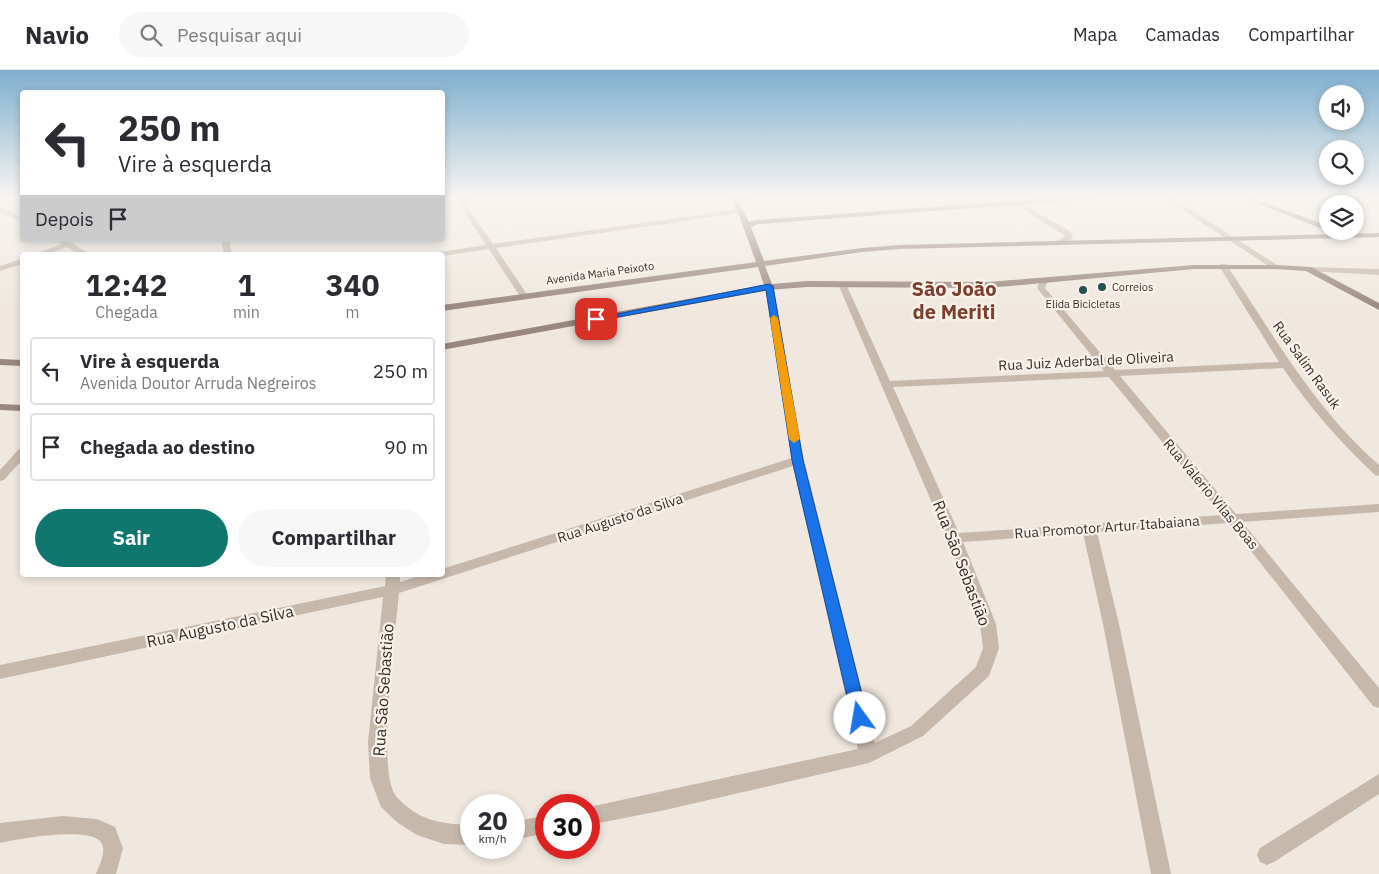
<!DOCTYPE html>
<html lang="pt">
<meta charset="utf-8">
<style>
:root{--surface:#fff;--page:#f7f7f7;--text:#2b2b33;--muted:#7c7c81;--line:#e1e1e2;--accent:#0f766e}
body{margin:0;font-family:"IBM Plex Sans",sans-serif;background:var(--page);color:var(--text);height:100vh;display:flex;flex-direction:column;font-size:19px;white-space:nowrap}
*{box-sizing:border-box;margin:0}
p{font-size:16px;color:var(--muted)}
.icon{flex:none;width:28px;height:28px;fill:none;stroke:currentColor;stroke-width:2;stroke-linecap:round;stroke-linejoin:round}
.map{position:relative;flex:1;overflow:hidden}
.sheet{position:absolute;left:20px;top:182px;width:425px;height:325px;display:flex;flex-direction:column;background:var(--surface);border-radius:5px;box-shadow:0 2px 8px #0003}
.sheet>*{flex:none}
.banner{position:absolute;left:20px;top:20px;width:425px;height:152px;border-radius:5px;box-shadow:0 2px 8px #0003;background:#fff;color:var(--text);overflow:hidden}
.buttons{position:absolute;left:1319px;top:15px;display:grid;gap:10px}
.buttons a{display:grid;place-items:center;width:45px;height:45px;border-radius:50%;background:var(--surface);box-shadow:0 2px 8px #0003;font-size:25px}
.speed{position:absolute;left:460px;top:724px;display:flex;gap:10px;font-size:25px;font-weight:700;text-align:center}
.speed>*{display:grid;place-content:center;width:65px;height:65px;border-radius:50%;background:var(--surface);box-shadow:0 2px 8px #0003;line-height:1}
.speed small{font-size:12px;font-weight:400}
.speed .limit{border:8px solid #d22;background:#fff;color:#111}
.pin{position:absolute;display:grid;place-items:center;width:42px;height:42px;color:#fff;margin:-21px;border-radius:10px;box-shadow:0 2px 8px #0006}
.me{position:absolute;width:55px;margin:-28px;rotate:347deg;stroke-linejoin:round;filter:drop-shadow(0 0 4px #0008)}
.turn{display:flex;align-items:center;gap:18px;height:105px;padding:0 15px;font-size:22px}
.turn .icon{width:65px;height:65px;stroke-width:2.5}
.turn b{display:block;font-size:35px;line-height:42px}
.then{display:flex;align-items:center;height:48px;padding:0 15px;background:#0003;gap:10px;font-size:19px}
.eta{display:flex;justify-content:space-evenly;align-items:center;height:85px;text-align:center}
.eta b{font-size:30px;font-weight:800;line-height:35px}
.cta{display:flex;gap:10px;margin-top:auto;padding:10px 15px}
.cta a{flex:1;height:58px;border-radius:30px;background:var(--accent);color:#fff;font-size:20px;font-weight:800;line-height:58px;text-align:center}
.cta a+a{background:var(--page);color:var(--text)}
ul{padding:0;list-style:none}
li{display:flex;align-items:center;gap:15px;height:68px;margin:0 10px 8px;padding:0 5px;border:2px solid var(--line);border-radius:5px}
li div{flex:1}
li b{display:block;font-size:19px}
li em{font-style:normal}
header{display:flex;align-items:center;gap:30px;box-sizing:border-box;height:70px;padding:0 25px;background:var(--surface);border-bottom:1px solid var(--line)}
header strong{font-size:24px}
nav{display:flex;gap:28px;margin-inline-start:auto;font-size:18px}
.search{width:350px;height:45px;background:var(--page);display:flex;align-items:center;gap:12px;box-sizing:border-box;padding:0 18px;border-radius:28px;color:var(--muted);font-size:19px}
.map>svg:first-child{display:block}
.lines{fill:none;stroke-linecap:round;stroke-linejoin:round}
.pedestrian{fill:#c7b8ac;fill-rule:evenodd}
.minor{fill:#c7b8ac;fill-rule:evenodd}
.secondary{fill:#9a887e;fill-rule:evenodd}
.rail{stroke:#362e2a;stroke-width:2.5;stroke-dasharray:0.5 2.5;stroke-linecap:butt}
.route{fill:#1a73e8;stroke:#114b97}
.slow{fill:#f59e0b}
.poi-dot{fill:#245053;stroke:#f8f2eb;stroke-width:2}
.labels{text-anchor:middle;dominant-baseline:central;stroke-width:4.5;stroke-linejoin:round;paint-order:stroke}
.far-street-label{font-size:11px;fill:#362e2a;stroke:#f8f2eb}
.far-poi-label{font-size:11px;fill:#362e2a;stroke:#f8f2eb;text-anchor:start}
.street-label{font-size:14px;fill:#362e2a;stroke:#f8f2eb}
.near-street-label{font-size:16px;fill:#362e2a;stroke:#f8f2eb}
.far-town-label{font-size:20px;font-weight:bold;fill:#7c3f2d;stroke:#f8f2eb}
</style>
<header>
<strong>Navio</strong>
<div class="search"><svg class="icon" aria-label="search" viewBox="0 0 24 24"><circle cx="10" cy="10" r="6"/><path d="M15 15l6 6"/></svg>Pesquisar aqui</div>
<nav><a>Mapa</a><a>Camadas</a><a>Compartilhar</a></nav>
</header>
<div class="map">
<svg width="1379" height="804" viewBox="0 0 1379 804">
<rect width="100%" height="100%" fill="#f0e8df"/>
<g class="lines">
<path class="pedestrian" d="M 1305,197 L 1379,199 L 1379,205 L 1308,201 L 1304,199 Z"/>
<path class="minor" d="M 454,127 L 489,127 L 464,132 L 493,174 L 741,139 L 745,141 L 741,143 L 496,178 L 528,226 L 524,229 L 521,228 L 489,179 L 442,186 L 429,185 L 433,183 L 486,175 L 457,132 L 442,134 L 442,130 L 455,129 Z
M 748,127 L 764,127 L 736,133 L 733,131 Z
M 1163,127 L 1171,127 L 1280,197 L 1273,199 Z
M 1015,132 L 1019,132 L 1071,162 L 1073,168 L 1062,175 L 1056,175 L 1056,171 L 1065,167 L 1064,165 L 1015,134 Z
M 0,137 L 22,147 L 22,152 L 0,142 Z
M 57,170 L 67,170 L 91,185 L 81,185 L 67,177 L 45,185 L 34,185 L 62,174 Z
M 221,170 L 229,170 L 232,185 L 224,185 Z
M 22,189 L 22,194 L 0,201 L 0,196 Z
M 1220,194 L 1226,194 C 1274,266 1314,338 1379,395 L 1379,406 L 1375,405 C 1340,372 1310,338 1283,298 L 1120,306 L 1236,444 L 1379,434 L 1379,442 L 1242,452 L 1379,618 L 1379,638 L 1373,636 L 1229,453 L 1097,462 L 1119,554 L 1171,804 L 1151,804 L 1103,554 L 1083,463 L 963,472 L 996,554 L 999,578 L 989,606 L 923,666 L 869,693 L 665,740 L 589,755 L 589,737 L 858,679 L 793,396 L 399,523 C 396,560 376,702 396,726 C 418,751 441,754 471,755 L 471,775 L 444,774 L 417,765 L 398,753 L 381,737 L 370,708 L 368,672 L 383,527 L 0,609 L 0,595 L 385,516 L 386,505 L 400,505 L 400,512 L 422,505 L 442,505 L 442,499 L 792,388 L 765,217 L 769,214 L 773,217 L 804,390 L 875,673 L 911,656 L 976,597 L 983,578 L 980,554 L 947,468 L 838,214 L 839,212 L 846,214 L 890,311 L 1104,301 L 1037,218 L 1041,209 L 1044,208 L 1048,211 L 1045,218 L 1115,300 L 1279,292 L 1219,196 ZM 1109,307 L 1222,445 L 959,463 L 893,317 Z
M 22,379 L 22,390 L 4,410 L 0,411 L 0,400 L 18,380 Z
M 1379,704 L 1379,724 L 1274,792 L 1267,795 L 1260,792 L 1257,785 L 1260,778 Z
M 546,745 L 546,763 L 514,770 L 514,752 Z
M 63,746 L 97,749 L 115,757 L 123,778 L 116,804 L 96,804 C 99,796 106,783 102,774 C 95,755 17,769 0,773 L 0,753 Z"/>
<path class="secondary" d="M 730,127 L 736,127 L 749,152 L 757,150 L 1066,127 L 1097,127 L 1094,129 L 758,154 L 751,157 L 764,191 L 862,178 L 900,175 L 1379,163 L 1379,167 L 900,179 L 862,182 L 765,196 L 772,214 L 807,211 L 988,212 L 1194,195 L 1276,195 L 1311,197 L 1379,233 L 1379,240 L 1306,201 L 1276,199 L 1194,199 L 988,218 L 807,217 L 769,220 L 442,280 L 442,274 L 764,215 L 758,197 L 442,241 L 442,235 L 756,192 L 740,148 Z
M 1240,127 L 1249,127 L 1328,156 L 1328,161 Z
M 0,289 L 22,290 L 22,296 L 0,295 Z
M 0,334 L 22,335 L 22,341 L 0,340 Z"/>
<path class="rail" d="M 1345,127 L 1379,136"/>
</g>
<linearGradient id="sky" x2="0" y2="1"><stop stop-color="#7fafcf"/><stop offset="0.53" stop-color="#f8f5f1"/><stop offset="1" stop-color="#f8f5f1" stop-opacity="0"/></linearGradient>
<rect width="1379" height="240" fill="url(#sky)"/>
<path class="route" d="M 769,214 L 773,216 L 803,390 L 868,648 L 865,653 L 860,655 L 854,653 L 852,648 L 792,390 L 766,220 L 596,251 L 592,249 Z"/>
<path class="slow" d="M 774,245 L 778,248 L 800,369 L 794,373 L 789,369 L 770,248 Z"/>
<g class="poi-dot">
<circle cx="1102" cy="217" r="5"/>
<circle cx="1083" cy="220" r="5"/>
</g>
<g class="labels">
<g class="far-street-label">
<text transform="translate(600 203) rotate(-8)">Avenida Maria Peixoto</text>
</g>
<g class="far-poi-label">
<text x="1112" y="217">Correios</text>
<text x="1083" y="234" text-anchor="middle">Elida Bicicletas</text>
</g>
<g class="street-label">
<text transform="translate(1086 291) rotate(-3)">Rua Juiz Aderbal de Oliveira</text>
<text transform="translate(1307 295) rotate(54)">Rua Salim Rasuk</text>
<text transform="translate(1211 424) rotate(50)">Rua Valerio Vilas Boas</text>
<text transform="translate(620 448) rotate(-18)">Rua Augusto da Silva</text>
<text transform="translate(1107 457) rotate(-4)">Rua Promotor Artur Itabaiana</text>
</g>
<g class="near-street-label">
<text transform="translate(962 493) rotate(69)">Rua São Sebastião</text>
<text transform="translate(220 556) rotate(-12)">Rua Augusto da Silva</text>
<text transform="translate(383 620) rotate(-86)">Rua São Sebastião</text>
</g>
<g class="far-town-label">
<text x="954" y="218">São João<tspan x="954" dy="23">de Meriti</tspan></text>
</g>
</g>
</svg>
<div class="buttons">
<a><svg class="icon" aria-label="sound" viewBox="0 0 24 24"><path d="M4 9h4l5-4v14l-5-4H4zM17 9q2 3 0 6"/></svg></a>
<a><svg class="icon" aria-label="search" viewBox="0 0 24 24"><circle cx="10" cy="10" r="6"/><path d="M15 15l6 6"/></svg></a>
<a><svg class="icon" aria-label="layers" viewBox="0 0 24 24"><path d="M12 4l9 5-9 5-9-5zM3 14l9 5 9-5"/></svg></a>
</div>
<div class="speed"><div>20<small>km/h</small></div><div class="limit">30</div></div>
<div class="pin" style="left:596px;top:249px;background:#d93025"><svg class="icon" aria-label="arrive" viewBox="0 0 24 24"><path d="M6 21V4h12l-3 4 3 4H6"/></svg></div>
<svg class="me" style="left:860px;top:648px" viewBox="-20 -20 40 40"><circle r="19" fill="#fff"/><path d="M0-13L10 11 0 6-10 11z" fill="#1a73e8"/></svg>
<div class="banner">
<div class="turn"><svg class="icon" aria-label="left" viewBox="0 0 24 24"><path d="M17 20v-9H6M10 6l-5 5 5 5"/></svg><div><b>250 m</b>Vire à esquerda</div></div>
<div class="then">Depois<svg class="icon" aria-label="arrive" viewBox="0 0 24 24"><path d="M6 21V4h12l-3 4 3 4H6"/></svg></div>
</div>
<section class="sheet">
<div class="eta">
<div><b>12:42</b><p>Chegada</p></div>
<div><b>1</b><p>min</p></div>
<div><b>340</b><p>m</p></div>
</div>
<ul>
<li><svg class="icon" aria-label="left" viewBox="0 0 24 24"><path d="M17 20v-9H6M10 6l-5 5 5 5"/></svg><div><b>Vire à esquerda</b><p>Avenida Doutor Arruda Negreiros</p></div><em>250 m</em></li>
<li><svg class="icon" aria-label="arrive" viewBox="0 0 24 24"><path d="M6 21V4h12l-3 4 3 4H6"/></svg><div><b>Chegada ao destino</b></div><em>90 m</em></li>
</ul>
<div class="cta"><a>Sair</a><a>Compartilhar</a></div>
</section>
</div>
